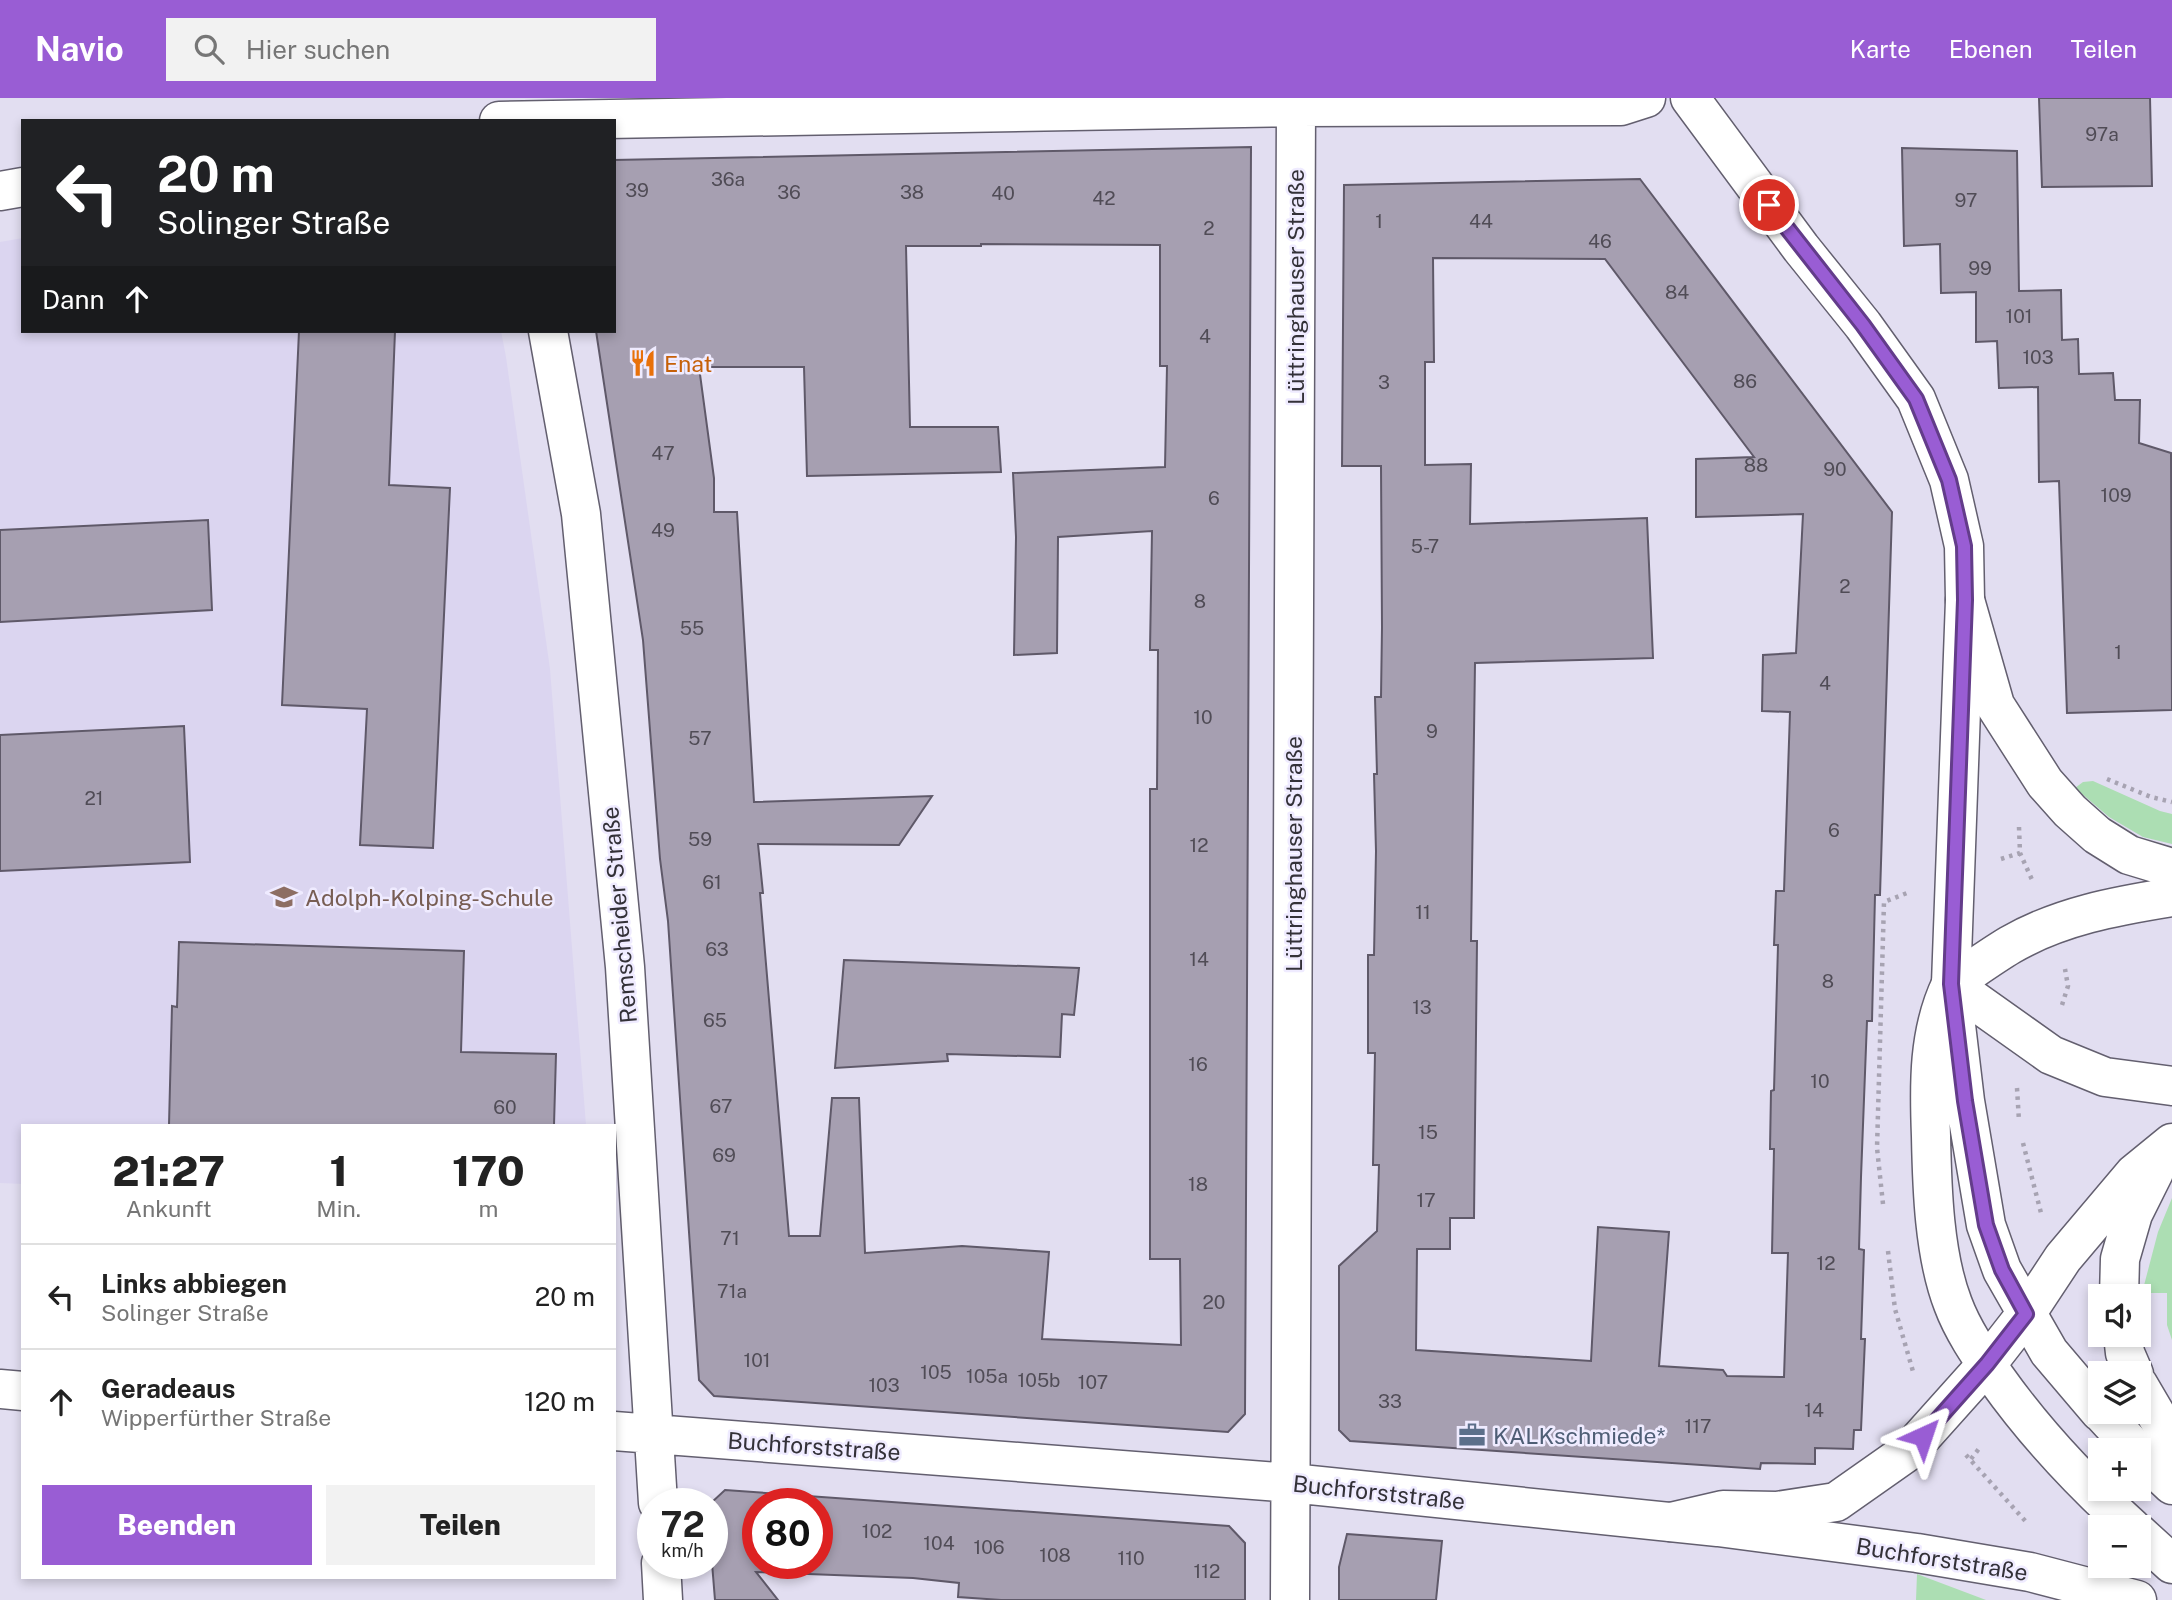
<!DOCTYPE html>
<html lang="de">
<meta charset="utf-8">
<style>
:root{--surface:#fff;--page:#f2f2f2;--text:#222;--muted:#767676;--line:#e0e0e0;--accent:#995dd4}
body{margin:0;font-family:"Public Sans",sans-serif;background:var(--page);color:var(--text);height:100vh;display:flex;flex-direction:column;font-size:26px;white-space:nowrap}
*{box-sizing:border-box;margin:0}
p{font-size:23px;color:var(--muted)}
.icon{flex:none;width:38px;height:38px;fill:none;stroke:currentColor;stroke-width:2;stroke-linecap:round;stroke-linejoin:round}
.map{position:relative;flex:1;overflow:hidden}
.details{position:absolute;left:21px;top:1026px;width:595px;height:455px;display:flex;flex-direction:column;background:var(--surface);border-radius:0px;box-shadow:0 4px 10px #0003}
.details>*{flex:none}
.banner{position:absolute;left:21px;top:21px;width:595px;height:214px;border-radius:0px;box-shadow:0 4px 10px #0003;background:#202124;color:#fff;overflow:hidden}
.controls{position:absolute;left:2088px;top:1186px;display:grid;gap:14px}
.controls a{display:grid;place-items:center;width:63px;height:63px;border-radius:0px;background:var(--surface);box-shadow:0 4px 10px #0003;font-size:35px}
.speed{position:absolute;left:637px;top:1390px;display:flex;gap:14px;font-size:35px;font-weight:700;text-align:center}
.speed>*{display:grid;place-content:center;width:91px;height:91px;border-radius:50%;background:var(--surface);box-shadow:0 4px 10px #0003;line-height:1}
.speed small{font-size:18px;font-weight:400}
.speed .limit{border:10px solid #d22;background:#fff;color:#111}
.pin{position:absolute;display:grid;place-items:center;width:60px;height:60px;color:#fff;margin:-30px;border:4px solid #fff;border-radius:50%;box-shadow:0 2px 7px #0007}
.me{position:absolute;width:77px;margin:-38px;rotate:42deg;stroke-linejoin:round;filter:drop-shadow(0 0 5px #0008)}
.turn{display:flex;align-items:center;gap:24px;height:147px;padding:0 21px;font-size:32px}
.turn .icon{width:91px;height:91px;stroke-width:2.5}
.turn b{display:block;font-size:49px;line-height:60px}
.then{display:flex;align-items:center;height:66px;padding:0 21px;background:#0003;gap:14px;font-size:26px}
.eta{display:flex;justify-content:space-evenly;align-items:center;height:119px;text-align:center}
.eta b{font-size:42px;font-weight:800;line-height:49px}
.primary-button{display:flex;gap:14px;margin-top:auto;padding:14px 21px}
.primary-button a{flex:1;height:80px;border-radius:0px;background:var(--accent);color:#fff;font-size:28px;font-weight:800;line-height:80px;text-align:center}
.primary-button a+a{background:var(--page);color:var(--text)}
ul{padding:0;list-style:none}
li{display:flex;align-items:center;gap:21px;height:105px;padding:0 21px;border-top:2px solid var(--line)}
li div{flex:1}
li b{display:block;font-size:26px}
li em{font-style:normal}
header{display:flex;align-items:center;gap:42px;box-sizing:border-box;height:98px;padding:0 35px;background:var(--accent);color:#fff}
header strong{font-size:33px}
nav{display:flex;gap:38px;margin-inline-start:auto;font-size:24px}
.search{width:490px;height:63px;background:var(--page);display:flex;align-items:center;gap:18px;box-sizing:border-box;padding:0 24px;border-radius:0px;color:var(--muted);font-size:26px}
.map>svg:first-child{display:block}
.built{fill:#dbd5f0}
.green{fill:#acdeb3}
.building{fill:#a69fb1;stroke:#5f5969;stroke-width:2;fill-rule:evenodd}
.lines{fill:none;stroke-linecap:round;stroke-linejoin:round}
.street-casing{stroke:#635f6f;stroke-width:41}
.secondary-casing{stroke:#635f6f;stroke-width:41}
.highway-casing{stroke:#635f6f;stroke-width:41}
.path{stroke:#a7a3b2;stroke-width:4.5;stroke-dasharray:3.5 5;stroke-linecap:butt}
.street{stroke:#fff;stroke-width:38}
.secondary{stroke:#fff;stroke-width:38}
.highway{stroke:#fff;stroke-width:38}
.route-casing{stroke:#633c8a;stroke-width:18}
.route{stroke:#995dd4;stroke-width:12}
.labels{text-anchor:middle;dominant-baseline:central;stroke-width:5;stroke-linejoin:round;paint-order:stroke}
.number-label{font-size:19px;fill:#504c56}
.street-label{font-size:23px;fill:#333138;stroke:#efebff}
.food-label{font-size:23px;fill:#c56008;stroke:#efebff;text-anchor:start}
.education-label{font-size:23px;fill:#785e54;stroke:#efebff;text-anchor:start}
.service-label{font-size:23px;fill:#4e5e75;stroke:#efebff;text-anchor:start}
</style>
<header>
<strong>Navio</strong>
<div class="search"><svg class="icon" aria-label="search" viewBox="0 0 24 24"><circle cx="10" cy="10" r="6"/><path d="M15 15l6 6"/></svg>Hier suchen</div>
<nav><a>Karte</a><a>Ebenen</a><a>Teilen</a></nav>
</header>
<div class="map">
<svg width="2172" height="1502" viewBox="0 0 2172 1502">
<rect width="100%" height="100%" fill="#e2def1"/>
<path class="built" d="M 23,140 L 23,233 L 501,233 L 506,259 L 550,571 L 586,1027 L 23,1027 L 23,1086 L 0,1085 L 0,144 Z"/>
<path class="green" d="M 2093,683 L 2160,713 L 2172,716 L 2172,746 L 2143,739 L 2109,719 L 2075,690 L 2083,684 Z
M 2172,1100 L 2172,1242 L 2167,1227 L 2167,1195 L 2142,1195 L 2158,1134 Z
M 1917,1476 L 1986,1502 L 1916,1502 Z"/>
<path class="building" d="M 2039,0 L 2150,0 L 2152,88 L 2042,89 Z
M 1251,49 L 1245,1316 L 1228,1334 L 714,1298 L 699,1282 L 668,823 L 660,761 L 643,542 L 596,233 L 614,233 L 614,62 ZM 981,146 L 1160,147 L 1160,268 L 1167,268 L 1165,369 L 1013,375 L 1016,439 L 1014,557 L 1057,555 L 1058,439 L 1152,433 L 1150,552 L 1158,552 L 1157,691 L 1150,691 L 1150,1161 L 1180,1161 L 1181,1247 L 1042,1241 L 1049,1154 L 962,1148 L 865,1155 L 859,1000 L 832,1000 L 820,1138 L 789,1138 L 760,795 L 763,795 L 758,746 L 899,747 L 932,698 L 754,704 L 737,414 L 714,414 L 714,380 L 699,269 L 804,269 L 807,378 L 1001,374 L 998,329 L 910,329 L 906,148 L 981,148 Z
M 1902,50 L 2017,53 L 2019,193 L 2061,192 L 2062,242 L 2078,241 L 2079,276 L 2113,275 L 2115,302 L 2140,302 L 2139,345 L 2171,355 L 2172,612 L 2067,615 L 2059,383 L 2039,384 L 2038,289 L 1999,290 L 1997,243 L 1976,244 L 1976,194 L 1941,195 L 1940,146 L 1904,148 Z
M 1640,81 L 1892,414 L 1880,797 L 1875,797 L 1872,923 L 1867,923 L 1861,1079 L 1859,1151 L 1864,1152 L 1861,1241 L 1865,1241 L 1861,1332 L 1854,1332 L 1853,1351 L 1815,1350 L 1815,1366 L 1761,1365 L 1760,1371 L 1350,1343 L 1339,1332 L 1339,1168 L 1377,1133 L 1379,1067 L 1373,1067 L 1375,955 L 1368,955 L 1368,857 L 1374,857 L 1376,753 L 1374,676 L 1377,676 L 1375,599 L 1381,599 L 1382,529 L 1381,368 L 1342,368 L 1344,87 ZM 1433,160 L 1605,161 L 1754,359 L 1696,361 L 1696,419 L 1803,416 L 1796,555 L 1763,557 L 1762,613 L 1790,614 L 1784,793 L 1776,793 L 1774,847 L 1778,847 L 1774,992 L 1771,993 L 1770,1051 L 1774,1051 L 1772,1155 L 1788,1155 L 1784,1279 L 1727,1278 L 1723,1272 L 1659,1268 L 1669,1134 L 1598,1129 L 1591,1263 L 1416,1252 L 1417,1151 L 1450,1151 L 1450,1120 L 1474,1120 L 1477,843 L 1471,843 L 1475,565 L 1653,560 L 1647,420 L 1470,426 L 1471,366 L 1425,367 L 1425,264 L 1434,264 Z
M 299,233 L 395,233 L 389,387 L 450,390 L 433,750 L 360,747 L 367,611 L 282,607 Z
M 208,422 L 212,512 L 0,524 L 0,432 Z
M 184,628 L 190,764 L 0,773 L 0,637 Z
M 179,844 L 464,853 L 461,954 L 556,956 L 554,1027 L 169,1027 L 172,908 L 177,909 Z
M 844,862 L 1079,870 L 1074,917 L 1062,916 L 1060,959 L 947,956 L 948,963 L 835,970 Z
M 725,1392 L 1229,1428 L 1245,1445 L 1245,1502 L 1001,1502 L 958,1499 L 959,1485 L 913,1480 L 756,1474 L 778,1502 L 715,1502 L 712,1465 L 712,1405 L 711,1405 ZM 758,1405 L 817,1405 L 817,1465 L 758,1465 Z
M 1347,1436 L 1442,1443 L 1436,1502 L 1339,1502 L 1339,1469 Z"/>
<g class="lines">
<defs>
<path id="street" d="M 1690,0 L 1801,150 L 1863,227 L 1916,301 L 1949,382 L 1964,448 L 1965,502 L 1951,886
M 499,23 L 1296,9 L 1621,8 L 1646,0
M 0,93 L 23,89
M 548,233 L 581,416 L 625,869 L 658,1405
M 0,1291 L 23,1293
M 614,1333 L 1291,1385 L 1718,1429 L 1917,1455 L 2030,1474 L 2137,1502
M 661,1465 L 663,1502
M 1290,1502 L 1296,9"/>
<path id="secondary" d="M 1951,886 C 1928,934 1929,986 1931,1038 C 1932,1090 1934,1157 1953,1206 C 1963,1233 1980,1257 1996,1280 C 2035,1335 2082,1385 2132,1430
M 1953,902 L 1965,1003 L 1986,1127 L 2002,1172 L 2049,1254 L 2100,1314
M 2101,1314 L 2137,1353
M 2138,1355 L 2172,1387
M 2138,1435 L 2172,1466"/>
<path id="highway" d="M 1965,502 L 1995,607 L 2045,685 L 2070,713 L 2097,737 L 2129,757 L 2172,770
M 2172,799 C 2116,808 2060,818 2010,847 C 1990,859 1971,873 1951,886 L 2051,957 L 2105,979 L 2172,988
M 2119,1199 L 2120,1161 L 2133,1116 L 2154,1074
M 2123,1237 L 2125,1255 L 2134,1276
M 2138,1286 L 2172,1344
M 1671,1424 L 1723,1412 L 1777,1413 L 1836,1404 L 1910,1352 L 1987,1266 L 2026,1216 L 2063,1160 L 2134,1076 L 2172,1045"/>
</defs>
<use href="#street" class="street-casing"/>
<use href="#secondary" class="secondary-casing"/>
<use href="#highway" class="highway-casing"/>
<path class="path" d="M 2107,681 L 2151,699 L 2172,704
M 2019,729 L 2020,755 L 2033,784
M 2001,761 L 2020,755
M 2062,907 L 2068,888 L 2065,871
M 2017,990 L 2019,1023
M 2023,1045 L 2041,1115
M 1883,1106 L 1877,1050 L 1884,804 L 1907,795
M 1888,1153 L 1895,1211 L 1914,1277
M 1966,1357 L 2028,1426
M 1971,1361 L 1981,1348"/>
<use href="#street" class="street"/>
<use href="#secondary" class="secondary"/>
<use href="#highway" class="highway"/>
</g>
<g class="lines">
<defs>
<path id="route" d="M 1769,107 L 1863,227 L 1916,301 L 1949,382 L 1964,448 L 1965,502 L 1951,886 L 1965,1003 L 1986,1127 L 2002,1172 L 2026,1216 L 1987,1266 L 1923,1338"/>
</defs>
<use href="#route" class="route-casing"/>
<use href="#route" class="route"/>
</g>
<defs>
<symbol id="restaurant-bare" viewBox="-9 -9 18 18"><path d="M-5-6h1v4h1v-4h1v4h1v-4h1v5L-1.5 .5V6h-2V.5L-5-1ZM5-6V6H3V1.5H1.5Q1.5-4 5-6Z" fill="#e8710a" stroke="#efebff" stroke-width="2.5" paint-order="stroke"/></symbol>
<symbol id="school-bare" viewBox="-9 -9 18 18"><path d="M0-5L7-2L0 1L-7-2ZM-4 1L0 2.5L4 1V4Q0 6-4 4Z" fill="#8d6e63" stroke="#efebff" stroke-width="2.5" paint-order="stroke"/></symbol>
<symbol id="office-bare" viewBox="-9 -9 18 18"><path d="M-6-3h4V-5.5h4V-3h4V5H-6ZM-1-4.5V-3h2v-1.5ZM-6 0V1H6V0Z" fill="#5c6f8a" stroke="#efebff" stroke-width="2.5" paint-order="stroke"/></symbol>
</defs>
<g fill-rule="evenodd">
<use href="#restaurant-bare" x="624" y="246" width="38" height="38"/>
<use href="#school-bare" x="265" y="780" width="38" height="38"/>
<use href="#office-bare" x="1453" y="1318" width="38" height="38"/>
</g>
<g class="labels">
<g class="number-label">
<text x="2102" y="36">97a</text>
<text x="728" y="81">36a</text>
<text x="637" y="92">39</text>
<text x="789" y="94">36</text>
<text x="912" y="94">38</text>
<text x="1003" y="95">40</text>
<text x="1104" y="100">42</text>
<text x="1966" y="102">97</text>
<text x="1379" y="123">1</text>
<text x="1481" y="123">44</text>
<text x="1209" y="130">2</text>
<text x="1600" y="143">46</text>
<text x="1980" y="170">99</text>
<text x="1677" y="194">84</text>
<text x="2019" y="218">101</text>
<text x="1205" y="238">4</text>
<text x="2038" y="259">103</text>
<text x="1745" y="283">86</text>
<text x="1384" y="284">3</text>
<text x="663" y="355">47</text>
<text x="1756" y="367">88</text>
<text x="1835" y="371">90</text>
<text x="2116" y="397">109</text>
<text x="1214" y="400">6</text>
<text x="663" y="432">49</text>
<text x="1425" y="448">5-7</text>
<text x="1845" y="488">2</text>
<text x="1200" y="503">8</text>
<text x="692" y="530">55</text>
<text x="2118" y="554">1</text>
<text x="1825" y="585">4</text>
<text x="1203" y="619">10</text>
<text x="1432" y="633">9</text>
<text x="700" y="640">57</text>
<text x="94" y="700">21</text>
<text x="1834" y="732">6</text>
<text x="700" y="741">59</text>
<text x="1199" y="747">12</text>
<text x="712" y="784">61</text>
<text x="1423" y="814">11</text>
<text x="717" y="851">63</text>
<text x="1199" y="861">14</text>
<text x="1828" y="883">8</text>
<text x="1422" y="909">13</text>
<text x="715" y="922">65</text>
<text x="1198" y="966">16</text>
<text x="1820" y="983">10</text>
<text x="721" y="1008">67</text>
<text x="505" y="1009">60</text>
<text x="1428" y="1034">15</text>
<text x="724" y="1057">69</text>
<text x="1198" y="1086">18</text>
<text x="1426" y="1102">17</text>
<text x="730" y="1140">71</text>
<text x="1826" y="1165">12</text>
<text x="732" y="1193">71a</text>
<text x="1214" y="1204">20</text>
<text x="757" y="1262">101</text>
<text x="936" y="1274">105</text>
<text x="987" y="1278">105a</text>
<text x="1039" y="1282">105b</text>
<text x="1093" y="1284">107</text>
<text x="884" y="1287">103</text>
<text x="1390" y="1303">33</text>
<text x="1814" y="1312">14</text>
<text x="1698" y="1328">117</text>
<text x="877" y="1433">102</text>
<text x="939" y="1445">104</text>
<text x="989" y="1449">106</text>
<text x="1055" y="1457">108</text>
<text x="1131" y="1460">110</text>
<text x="1207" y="1473">112</text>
</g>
<g class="street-label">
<text transform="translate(1295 189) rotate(-90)">Lüttringhauser Straße</text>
<text transform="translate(1293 756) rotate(-90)">Lüttringhauser Straße</text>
<text transform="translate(619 817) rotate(-95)">Remscheider Straße</text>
<text transform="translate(814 1348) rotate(4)">Buchforststraße</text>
<text transform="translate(1379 1394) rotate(6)">Buchforststraße</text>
<text transform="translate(1942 1461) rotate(9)">Buchforststraße</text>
</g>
<g class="food-label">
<text x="664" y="265">Enat</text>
</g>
<g class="education-label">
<text x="305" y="799">Adolph-Kolping-Schule</text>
</g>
<g class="service-label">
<text x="1493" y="1337">KALKschmiede*</text>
</g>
</g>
</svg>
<div class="controls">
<a><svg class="icon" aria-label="sound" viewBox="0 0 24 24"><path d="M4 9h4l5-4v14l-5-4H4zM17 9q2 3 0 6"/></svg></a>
<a><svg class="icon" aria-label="layers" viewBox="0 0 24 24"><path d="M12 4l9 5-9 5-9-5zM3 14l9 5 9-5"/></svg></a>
<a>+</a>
<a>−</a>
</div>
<div class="speed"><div>72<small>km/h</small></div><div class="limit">80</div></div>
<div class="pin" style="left:1769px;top:107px;background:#d93025"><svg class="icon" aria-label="arrive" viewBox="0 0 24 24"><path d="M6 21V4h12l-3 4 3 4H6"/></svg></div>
<svg class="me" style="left:1923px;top:1338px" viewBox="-20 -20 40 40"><path d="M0-17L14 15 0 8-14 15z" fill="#995dd4" stroke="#fff" stroke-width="4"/></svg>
<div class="banner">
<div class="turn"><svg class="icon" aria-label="left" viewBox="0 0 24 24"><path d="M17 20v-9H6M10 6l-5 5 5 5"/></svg><div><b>20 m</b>Solinger Straße</div></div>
<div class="then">Dann<svg class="icon" aria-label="ahead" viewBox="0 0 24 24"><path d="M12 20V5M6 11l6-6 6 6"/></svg></div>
</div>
<section class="details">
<div class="eta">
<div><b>21:27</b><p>Ankunft</p></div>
<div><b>1</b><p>Min.</p></div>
<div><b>170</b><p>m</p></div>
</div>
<ul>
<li><svg class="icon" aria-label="left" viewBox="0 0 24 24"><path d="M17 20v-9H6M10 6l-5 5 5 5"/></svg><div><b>Links abbiegen</b><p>Solinger Straße</p></div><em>20 m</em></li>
<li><svg class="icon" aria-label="ahead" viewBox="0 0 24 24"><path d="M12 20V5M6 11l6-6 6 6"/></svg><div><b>Geradeaus</b><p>Wipperfürther Straße</p></div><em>120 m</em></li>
</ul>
<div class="primary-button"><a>Beenden</a><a>Teilen</a></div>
</section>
</div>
